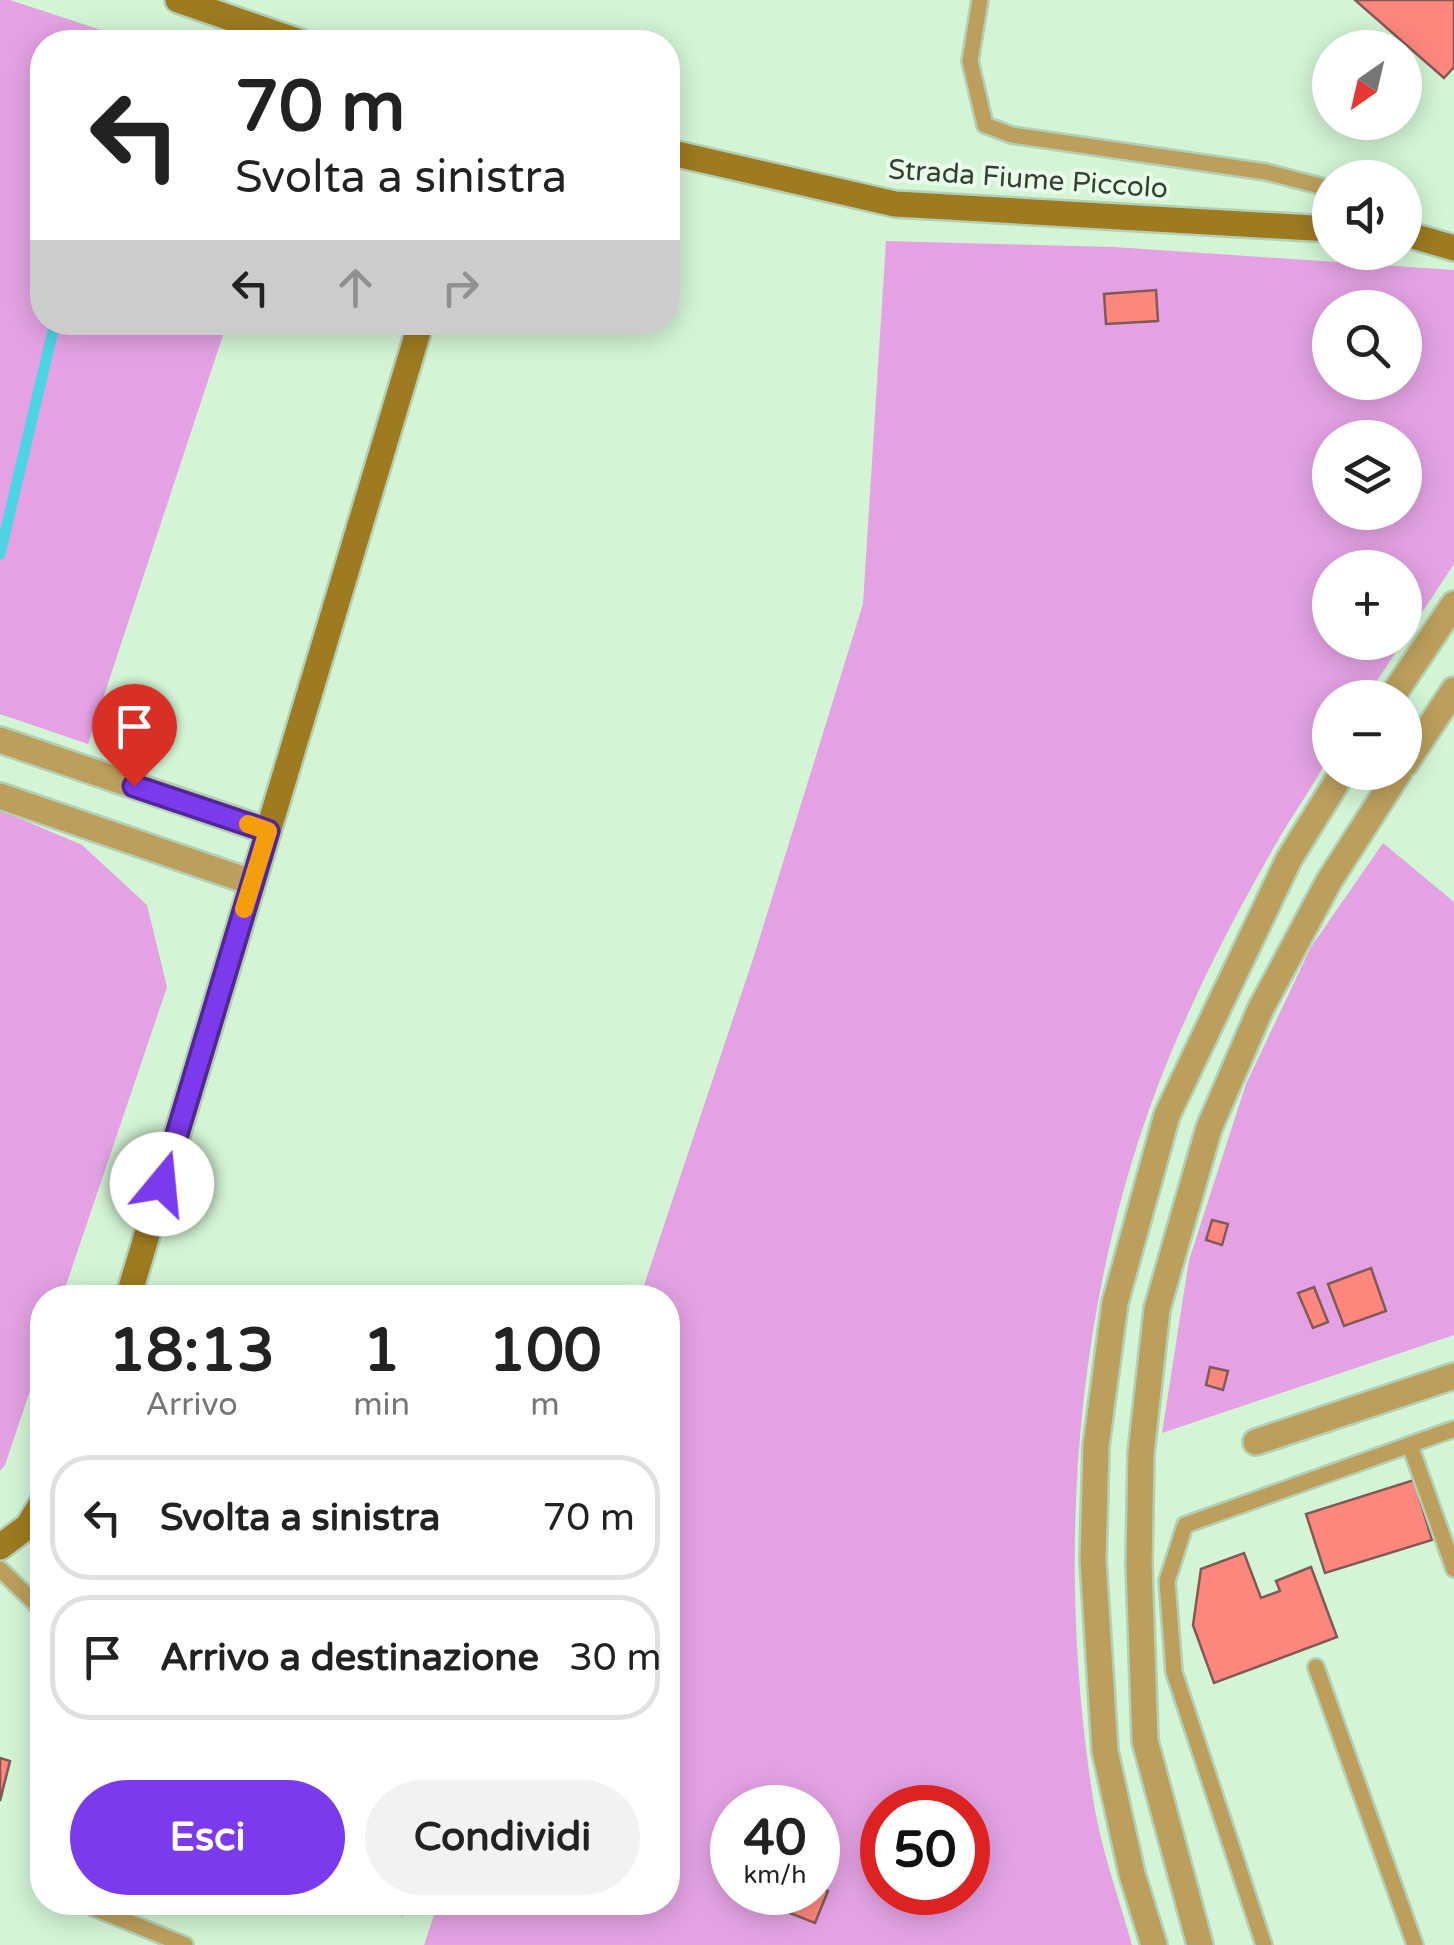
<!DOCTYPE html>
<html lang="it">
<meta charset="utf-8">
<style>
:root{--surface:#fff;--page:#f2f2f2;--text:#222;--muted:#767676;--line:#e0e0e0;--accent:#7c3aed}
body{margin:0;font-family:"Varela Round",sans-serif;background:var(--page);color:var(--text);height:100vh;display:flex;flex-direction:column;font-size:38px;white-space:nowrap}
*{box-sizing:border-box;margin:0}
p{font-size:32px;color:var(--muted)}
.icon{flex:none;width:55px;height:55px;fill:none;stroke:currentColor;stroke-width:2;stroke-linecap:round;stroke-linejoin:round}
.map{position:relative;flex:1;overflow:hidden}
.side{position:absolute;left:30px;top:1285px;width:650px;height:630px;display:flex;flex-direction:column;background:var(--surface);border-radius:40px;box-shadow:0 5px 25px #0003}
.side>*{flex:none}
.hud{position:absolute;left:30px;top:30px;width:650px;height:305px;border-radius:40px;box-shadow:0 5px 25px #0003;background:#fff;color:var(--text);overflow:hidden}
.needle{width:65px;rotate:214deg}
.tools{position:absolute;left:1312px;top:30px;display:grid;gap:20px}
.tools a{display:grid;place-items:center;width:110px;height:110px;border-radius:50%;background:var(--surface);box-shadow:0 5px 25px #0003;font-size:50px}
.speed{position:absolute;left:710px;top:1785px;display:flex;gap:20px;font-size:50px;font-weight:700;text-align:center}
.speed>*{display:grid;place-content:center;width:130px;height:130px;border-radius:50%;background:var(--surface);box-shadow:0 5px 25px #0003;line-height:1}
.speed small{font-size:25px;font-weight:400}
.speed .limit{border:15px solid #d22;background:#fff;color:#111}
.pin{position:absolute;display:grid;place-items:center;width:85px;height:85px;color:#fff;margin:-102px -42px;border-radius:50% 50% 50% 0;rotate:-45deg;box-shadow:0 0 10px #0007}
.pin .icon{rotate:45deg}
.me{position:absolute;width:110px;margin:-55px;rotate:17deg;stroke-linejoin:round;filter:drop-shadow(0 0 8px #0008)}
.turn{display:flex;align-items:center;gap:35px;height:210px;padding:0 40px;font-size:45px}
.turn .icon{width:130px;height:130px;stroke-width:2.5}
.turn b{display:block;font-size:70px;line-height:85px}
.lanes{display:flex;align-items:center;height:95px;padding:0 40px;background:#0003;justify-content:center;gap:50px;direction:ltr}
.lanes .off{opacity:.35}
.eta{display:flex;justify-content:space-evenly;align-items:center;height:170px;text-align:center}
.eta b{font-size:60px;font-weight:700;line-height:70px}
.action{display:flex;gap:20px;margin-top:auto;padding:20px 40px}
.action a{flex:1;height:115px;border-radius:60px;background:var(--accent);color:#fff;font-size:40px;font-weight:700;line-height:115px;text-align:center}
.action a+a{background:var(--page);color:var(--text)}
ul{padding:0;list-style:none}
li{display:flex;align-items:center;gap:30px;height:125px;margin:0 20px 15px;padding:0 20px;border:5px solid var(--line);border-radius:40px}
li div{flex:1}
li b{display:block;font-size:38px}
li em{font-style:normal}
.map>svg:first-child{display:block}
.green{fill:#e4a2e4;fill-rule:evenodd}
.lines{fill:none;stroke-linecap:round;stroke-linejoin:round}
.stream{stroke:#4ed3e3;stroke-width:11}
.building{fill:#fd877d;stroke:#825a55;stroke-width:2.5}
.lane-casing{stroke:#b3d0b5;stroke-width:20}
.street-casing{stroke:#b3d0b5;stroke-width:30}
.secondary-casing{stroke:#b3d0b5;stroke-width:30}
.lane{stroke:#bc9f5d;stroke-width:15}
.street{stroke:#bc9f5d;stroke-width:25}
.secondary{stroke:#9e7b21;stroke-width:25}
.route-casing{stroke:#51269a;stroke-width:25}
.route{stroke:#7c3aed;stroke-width:18}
.slow{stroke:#f59e0b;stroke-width:18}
.labels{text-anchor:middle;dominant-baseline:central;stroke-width:8;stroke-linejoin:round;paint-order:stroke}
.street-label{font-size:28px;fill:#334033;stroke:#eafdea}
</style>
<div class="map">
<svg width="1454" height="1945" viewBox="0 0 1454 1945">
<rect width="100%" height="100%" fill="#d3f4d5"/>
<path class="green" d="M 0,0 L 10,0 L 137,42 L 42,42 L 42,322 L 227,323 L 88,744 L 0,714 Z
M 886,241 L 1114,247 L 1454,270 L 1454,564 L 1405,638 L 1405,568 L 1330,568 L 1330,642 L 1402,643 L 1366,697 L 1330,698 C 1330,714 1334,735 1330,750 C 1327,766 1291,818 1281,835 C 1247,894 1215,953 1187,1016 C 1078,1254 1053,1534 1092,1792 C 1099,1843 1118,1895 1132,1945 L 424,1945 L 438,1903 L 668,1902 L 668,1298 L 640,1297 L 754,956 L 863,604 ZM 1330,308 L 1405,308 L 1405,382 L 1330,382 ZM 1330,438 L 1405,438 L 1405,512 L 1330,512 ZM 732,1808 L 818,1808 L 818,1892 L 732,1892 ZM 882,1808 L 968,1808 L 968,1892 L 882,1892 Z
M 0,810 L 82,845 L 147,905 L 167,987 L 62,1297 L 42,1298 L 42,1355 L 5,1465 L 0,1471 Z
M 1383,843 L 1454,902 L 1454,1335 L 1162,1433 L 1189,1260 L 1246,1084 L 1311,947 Z"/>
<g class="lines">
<path class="stream" d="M 0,554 L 55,322"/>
</g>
<path class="building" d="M 1355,0 L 1454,0 L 1454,67 L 1444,78 Z
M 1156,290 L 1158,321 L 1106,324 L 1104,294 Z
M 1212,1220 L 1228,1224 L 1222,1245 L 1206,1240 Z
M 1371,1268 L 1386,1311 L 1344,1326 L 1328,1284 Z
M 1314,1287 L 1328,1322 L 1313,1328 L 1298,1293 Z
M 1210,1367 L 1228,1371 L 1223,1390 L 1206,1385 Z
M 1414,1480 L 1432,1540 L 1325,1573 L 1306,1514 Z
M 1244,1553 L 1261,1598 L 1280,1591 L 1276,1581 L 1311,1567 L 1337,1637 L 1214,1683 L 1193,1625 L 1201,1569 Z
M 0,1758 L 10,1761 L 0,1801 Z
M 818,1887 L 828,1891 L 815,1923 L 749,1897 L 751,1892 L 818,1892 Z
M 344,1902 L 406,1902 L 402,1914 Z"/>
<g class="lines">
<defs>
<path id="lane" d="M 980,0 L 970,61 L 985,125 L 1012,135 L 1266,172 L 1328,188 L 1330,192
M 1410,1445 L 1454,1569
M 0,1569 L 42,1610
M 1316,1667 L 1415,1945
M 92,1902 L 94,1908 L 185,1945
M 1264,1945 L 1174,1672 L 1167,1581 L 1185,1525 L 1454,1429"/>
<path id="street" d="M 1391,698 L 1454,604
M 0,740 L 268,831
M 1405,764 L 1454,690
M 0,796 L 251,882
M 1256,1442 L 1454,1376
M 1154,1945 L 1132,1874 L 1105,1751 L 1093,1560 L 1096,1446 L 1115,1303 L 1167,1115 L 1289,859 L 1343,772
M 1200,1945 L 1145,1741 L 1139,1564 L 1141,1453 L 1157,1309 L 1209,1128 L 1261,1008 L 1329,881 L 1399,772"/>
<path id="secondary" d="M 178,0 L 300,42
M 668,152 L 895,204 L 1330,229
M 1406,234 L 1454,248
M 128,1298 L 421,322
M 0,1547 L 28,1526 L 42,1503"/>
</defs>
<use href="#lane" class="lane-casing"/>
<use href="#street" class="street-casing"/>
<use href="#secondary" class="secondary-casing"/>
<use href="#lane" class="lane"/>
<use href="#street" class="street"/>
<use href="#secondary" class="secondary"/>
</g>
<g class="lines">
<defs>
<path id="route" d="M 134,786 L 268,831 L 162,1184"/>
</defs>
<use href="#route" class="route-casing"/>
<use href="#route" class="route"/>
<path class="slow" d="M 244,909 L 268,831 L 248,824"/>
</g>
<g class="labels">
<g class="street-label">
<text transform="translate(1028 179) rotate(4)">Strada Fiume Piccolo</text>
</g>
</g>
</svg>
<div class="tools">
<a><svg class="needle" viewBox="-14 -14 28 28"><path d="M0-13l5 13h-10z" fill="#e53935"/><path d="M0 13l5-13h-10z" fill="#767676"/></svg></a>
<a><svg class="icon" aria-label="sound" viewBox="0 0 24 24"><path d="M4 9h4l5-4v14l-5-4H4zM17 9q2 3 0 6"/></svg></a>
<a><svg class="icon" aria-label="search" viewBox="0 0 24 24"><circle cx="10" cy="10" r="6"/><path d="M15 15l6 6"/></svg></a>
<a><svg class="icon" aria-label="layers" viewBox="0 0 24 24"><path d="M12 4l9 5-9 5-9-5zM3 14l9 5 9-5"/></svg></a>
<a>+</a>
<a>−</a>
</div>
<div class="speed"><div>40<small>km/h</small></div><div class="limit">50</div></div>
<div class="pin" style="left:134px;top:786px;background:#d93025"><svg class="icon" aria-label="arrive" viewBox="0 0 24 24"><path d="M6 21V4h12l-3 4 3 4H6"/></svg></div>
<svg class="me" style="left:162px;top:1184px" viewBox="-20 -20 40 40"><circle r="19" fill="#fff"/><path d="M0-13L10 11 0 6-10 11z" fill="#7c3aed"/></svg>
<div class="hud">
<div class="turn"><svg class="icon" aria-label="left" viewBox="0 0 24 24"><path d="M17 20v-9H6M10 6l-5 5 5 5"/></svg><div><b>70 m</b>Svolta a sinistra</div></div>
<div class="lanes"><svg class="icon" aria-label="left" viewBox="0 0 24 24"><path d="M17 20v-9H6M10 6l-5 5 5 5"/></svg><svg class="icon off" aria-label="ahead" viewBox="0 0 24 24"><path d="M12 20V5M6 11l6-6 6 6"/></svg><svg class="icon off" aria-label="right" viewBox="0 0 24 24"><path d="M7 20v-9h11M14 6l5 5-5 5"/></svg></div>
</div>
<section class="side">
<div class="eta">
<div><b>18:13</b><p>Arrivo</p></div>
<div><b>1</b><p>min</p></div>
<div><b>100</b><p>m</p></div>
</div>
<ul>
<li><svg class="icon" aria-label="left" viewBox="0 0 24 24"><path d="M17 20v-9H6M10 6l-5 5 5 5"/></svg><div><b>Svolta a sinistra</b></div><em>70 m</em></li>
<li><svg class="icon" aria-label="arrive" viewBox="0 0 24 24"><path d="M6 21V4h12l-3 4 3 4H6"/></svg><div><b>Arrivo a destinazione</b></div><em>30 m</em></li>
</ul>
<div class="action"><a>Esci</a><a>Condividi</a></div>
</section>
</div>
